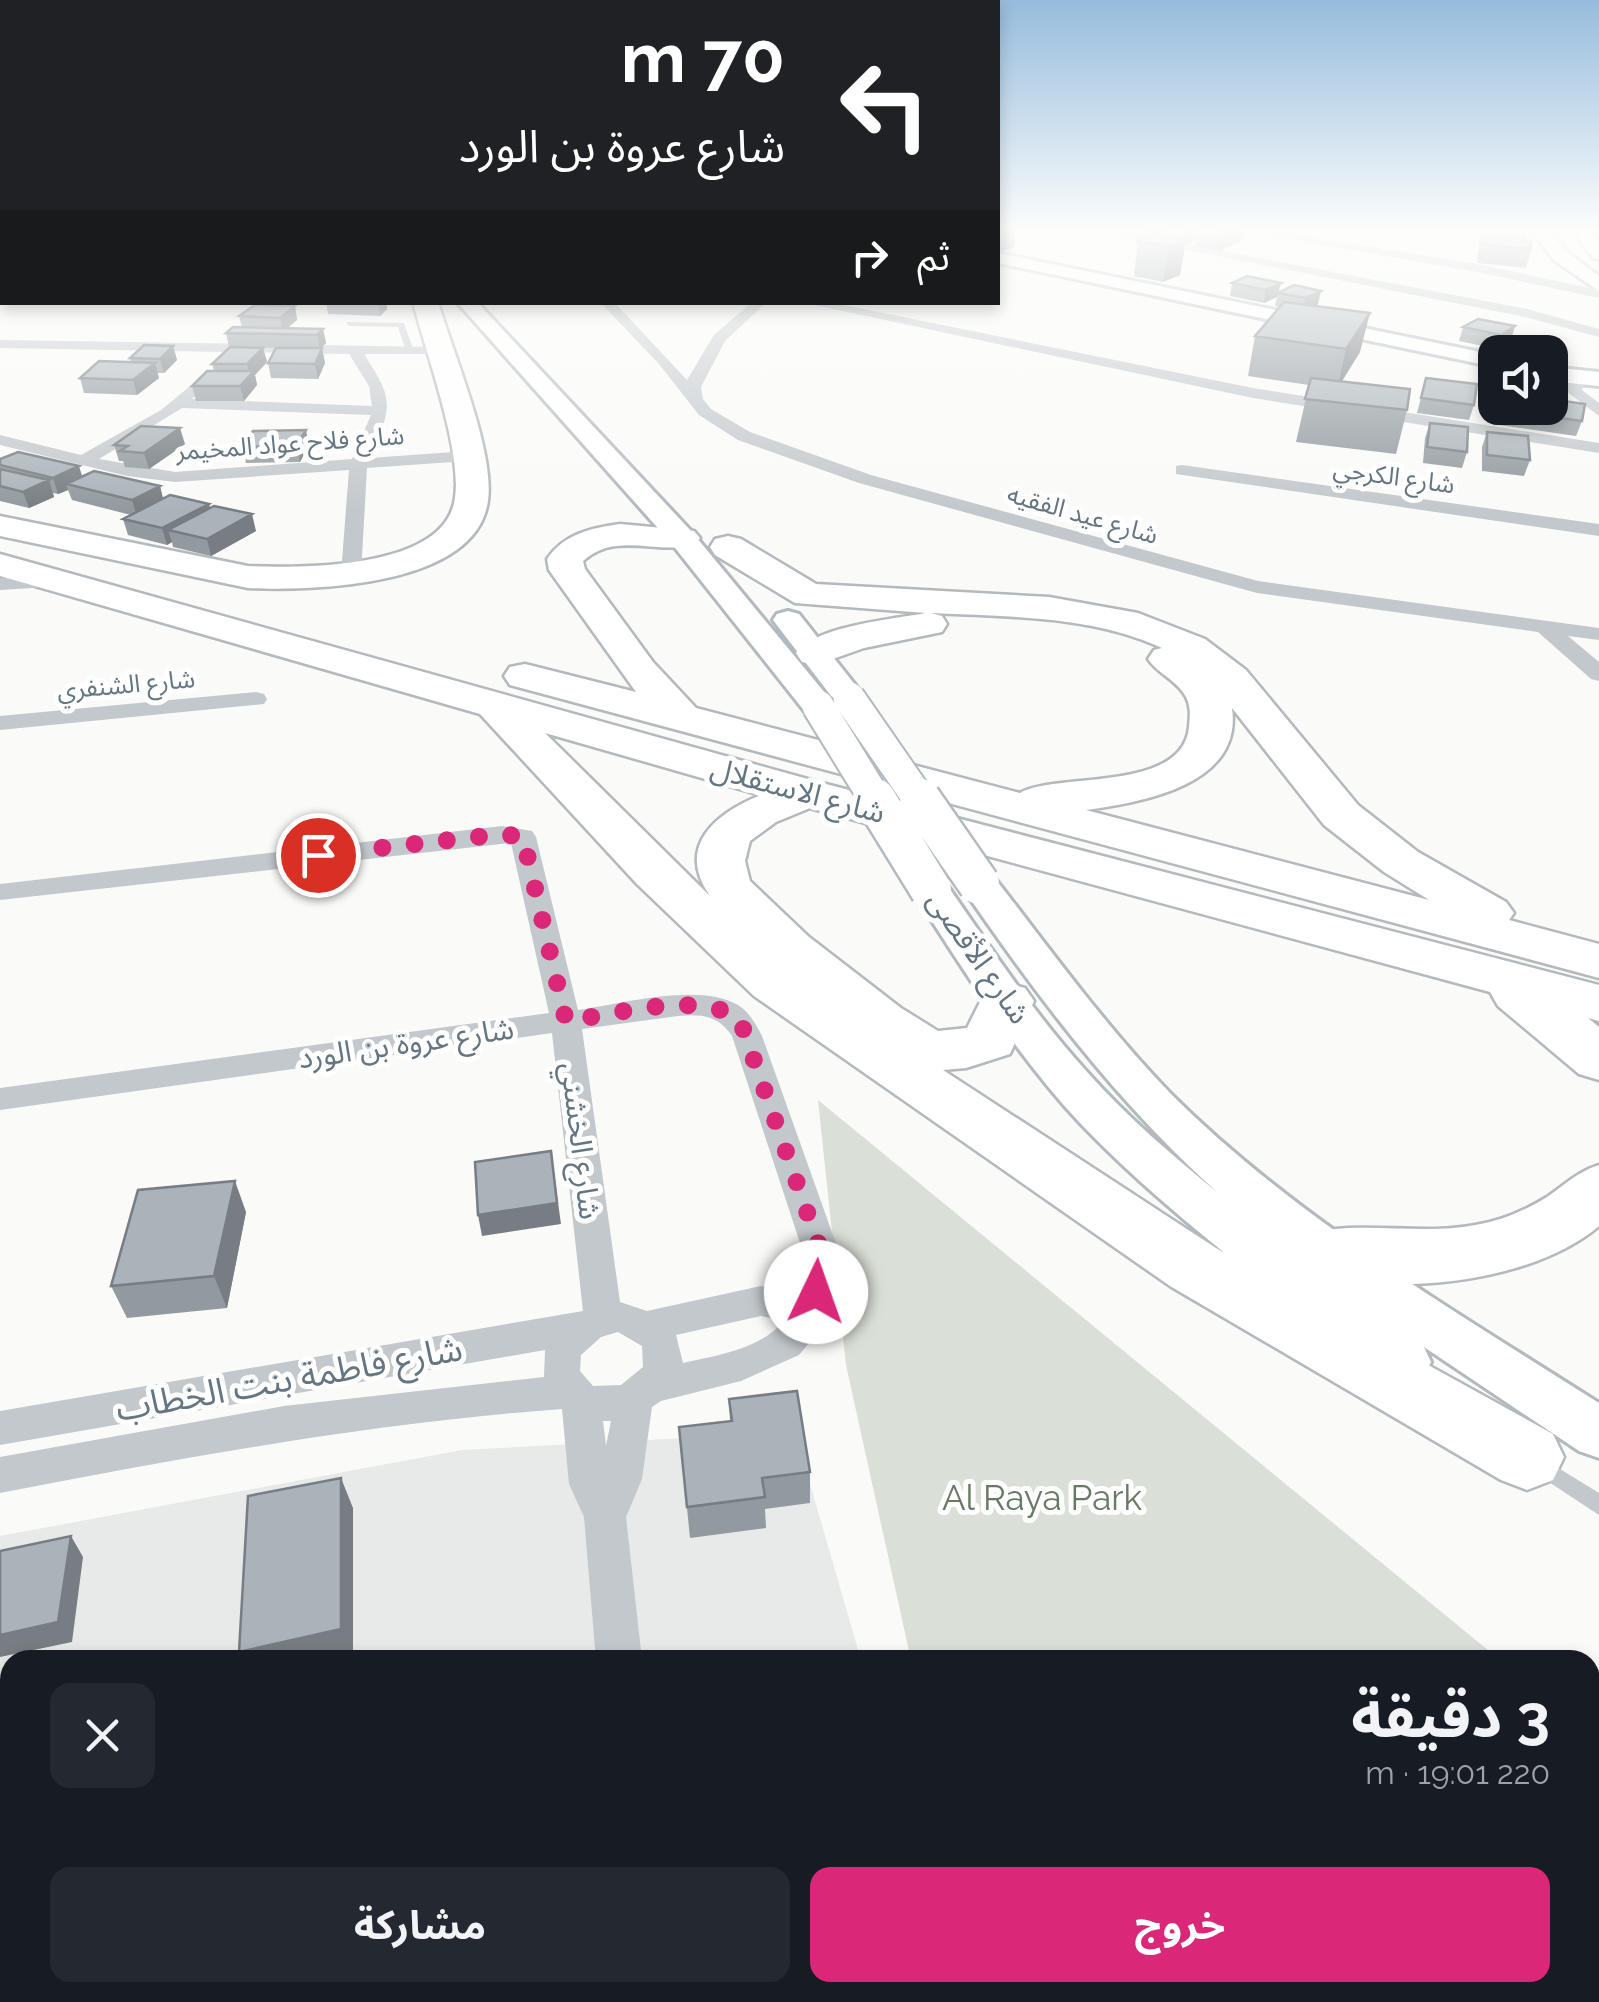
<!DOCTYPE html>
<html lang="ar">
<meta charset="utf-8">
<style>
:root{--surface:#171b24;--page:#242831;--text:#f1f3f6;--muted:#9ea1a6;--accent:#db2777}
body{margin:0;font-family:Raleway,"Noto Sans Arabic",sans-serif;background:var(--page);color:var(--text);direction:rtl;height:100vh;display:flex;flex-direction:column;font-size:38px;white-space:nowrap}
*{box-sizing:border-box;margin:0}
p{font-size:32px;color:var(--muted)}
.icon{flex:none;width:55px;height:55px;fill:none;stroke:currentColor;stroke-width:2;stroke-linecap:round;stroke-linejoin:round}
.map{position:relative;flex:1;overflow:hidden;direction:ltr}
.side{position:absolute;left:0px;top:1650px;width:1600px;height:352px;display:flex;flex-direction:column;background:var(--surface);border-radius:30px 30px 0 0;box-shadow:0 5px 15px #0003;direction:rtl}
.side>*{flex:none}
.banner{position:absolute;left:0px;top:0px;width:1000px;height:305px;box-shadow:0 5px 15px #0003;direction:rtl;background:#202124;color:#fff;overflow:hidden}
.buttons{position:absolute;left:1478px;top:335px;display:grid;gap:20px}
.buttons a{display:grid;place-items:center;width:90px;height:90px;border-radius:20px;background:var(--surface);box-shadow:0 5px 15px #0003;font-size:50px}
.pin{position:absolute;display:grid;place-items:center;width:85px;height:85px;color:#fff;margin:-42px;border:5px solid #fff;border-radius:50%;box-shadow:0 2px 10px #0007}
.me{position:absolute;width:110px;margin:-55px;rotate:3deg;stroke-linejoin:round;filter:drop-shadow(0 0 8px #0008)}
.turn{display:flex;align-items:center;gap:35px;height:210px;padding:0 50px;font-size:45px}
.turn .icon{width:130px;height:130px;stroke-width:2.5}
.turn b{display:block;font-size:70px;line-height:85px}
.then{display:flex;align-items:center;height:95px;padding:0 50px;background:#0003;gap:20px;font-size:38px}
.round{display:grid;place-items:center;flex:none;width:105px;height:105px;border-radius:20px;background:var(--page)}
.headline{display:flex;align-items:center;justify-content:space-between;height:170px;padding:0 50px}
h1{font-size:60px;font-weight:700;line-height:75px}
.primary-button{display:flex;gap:20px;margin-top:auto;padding:20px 50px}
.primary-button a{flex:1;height:115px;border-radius:20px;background:var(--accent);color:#fff;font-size:40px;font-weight:700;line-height:115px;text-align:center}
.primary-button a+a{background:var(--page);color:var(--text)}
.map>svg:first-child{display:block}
.built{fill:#e8e9e9}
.green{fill:#dadfd7}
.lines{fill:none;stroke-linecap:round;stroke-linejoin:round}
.secondary-casing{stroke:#b3babf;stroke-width:6}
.highway-casing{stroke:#b4b9bd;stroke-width:5}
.lane{fill:#c3c8cc;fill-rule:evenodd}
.street{fill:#c3c8cc;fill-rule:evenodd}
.secondary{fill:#fff;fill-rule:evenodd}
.highway{fill:#fff;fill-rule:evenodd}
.secondary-bridge-far1-casing{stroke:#b3babf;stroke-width:35;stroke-linecap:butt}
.secondary-bridge-casing{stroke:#b3babf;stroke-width:45;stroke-linecap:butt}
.secondary-bridge-far1{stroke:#fff;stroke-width:31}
.secondary-bridge{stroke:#fff;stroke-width:40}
.wall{fill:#929a9f}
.shaded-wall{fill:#777d82}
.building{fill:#aab3b9;stroke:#777d82;stroke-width:2.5}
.route{stroke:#db2777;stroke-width:18;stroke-dasharray:0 32.4}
.labels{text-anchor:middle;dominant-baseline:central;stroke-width:10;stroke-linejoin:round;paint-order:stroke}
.far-street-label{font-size:25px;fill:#657683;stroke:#fff}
.street-label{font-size:30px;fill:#657683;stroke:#fff}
.near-street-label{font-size:35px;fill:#657683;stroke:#fff}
.near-park-label{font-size:35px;fill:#687a64;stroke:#fff}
</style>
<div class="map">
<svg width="1599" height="2002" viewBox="0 0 1599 2002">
<rect width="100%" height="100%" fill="#fafaf8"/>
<path class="built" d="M 795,1432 L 861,1660 L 10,1660 L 10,1992 L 956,1992 L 959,2002 L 0,2002 L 0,1536 L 462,1450 Z"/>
<path class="green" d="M 818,1100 L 1500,1660 L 911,1660 L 846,1365 Z
M 1590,1734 L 1599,1741 L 1599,2002 L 987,2002 L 985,1993 L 1590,1992 Z"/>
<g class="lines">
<defs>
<path id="secondary" d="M 1531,230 L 1548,230 L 1566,252 L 1599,276 L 1599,291 L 1554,260 Z
M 1573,230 L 1590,230 L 1599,242 L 1599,259 L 1593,258 Z
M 998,253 L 1495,355 L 1495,367 L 998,263 Z
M 457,302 L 477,302 L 692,532 L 830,699 L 834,706 L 830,713 L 806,713 L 672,544 Z
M 1550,367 L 1599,372 L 1599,386 L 1550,381 Z
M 788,611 L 799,614 L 860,691 L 865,698 L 860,705 L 838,705 L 773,620 L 777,614 Z
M 979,872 L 993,876 C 1050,949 1105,1026 1170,1093 C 1295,1218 1450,1308 1599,1403 L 1599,1458 L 1579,1451 L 1424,1347 L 1431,1362 L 1423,1378 L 1404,1385 L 1385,1378 C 1282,1296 1173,1220 1081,1124 C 1015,1054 964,970 912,890 L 917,882 L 931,878 L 945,882 C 990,947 1034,1014 1088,1073 C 1127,1117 1173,1156 1218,1193 C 1117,1103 1036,995 960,884 L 965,876 Z"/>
<path id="highway" d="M 413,302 L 438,302 C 453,353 495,451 488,501 C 476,587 313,591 248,588 L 0,536 L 0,516 L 248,566 C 300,568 439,570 454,503 C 465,456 425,351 413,302 Z
M 620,524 L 694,531 L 700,538 L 694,545 C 657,555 616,531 583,561 L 585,569 L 653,662 L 696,708 L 1020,793 C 1056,772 1183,793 1189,727 C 1190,716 1191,707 1186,697 C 1177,680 1158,674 1148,659 L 1154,650 L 1162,648 C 1091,615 1008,617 931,613 L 942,616 L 947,624 L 942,632 L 864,648 L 816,665 L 802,662 L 796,653 C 815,626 894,619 926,613 L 795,603 L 715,555 L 710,547 L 715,539 L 728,536 L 741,539 L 816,584 L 1049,597 L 1138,613 L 1205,639 L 1246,670 L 1358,805 L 1418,852 L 1506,902 L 1514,913 L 1509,920 L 1599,944 L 1599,978 L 510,685 L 504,676 L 510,667 L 525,664 L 636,692 L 549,570 L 547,559 C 564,534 591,528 620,524 ZM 1232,708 L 1324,825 L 1384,872 L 1429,900 L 1086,810 C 1143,802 1243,785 1232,708 Z
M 0,554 L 822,783 L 1599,985 L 1599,1021 L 1588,1018 L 1599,1027 L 1599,1080 L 1579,1074 L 1498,1006 L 1490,992 L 810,808 L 776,822 L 750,841 L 745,861 L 750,881 L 809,937 L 901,1008 L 938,1031 L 967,1028 L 987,988 L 1006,983 L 1025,988 L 1034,1001 L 1010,1054 L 966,1068 L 943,1070 L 1216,1248 L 1553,1434 L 1564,1457 L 1553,1480 L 1527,1490 L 1501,1480 L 1170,1286 L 754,996 L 637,884 L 480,714 L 0,576 ZM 545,733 L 761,795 C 716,813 675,846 710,896 Z
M 1599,1165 L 1599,1226 C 1531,1284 1387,1298 1305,1271 L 1295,1253 L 1305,1235 C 1354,1219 1420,1236 1475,1225 C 1501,1221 1524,1211 1547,1197 C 1566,1184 1577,1172 1599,1165 Z"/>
</defs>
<use href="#secondary" class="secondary-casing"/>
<use href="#highway" class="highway-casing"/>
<path class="lane" d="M 1550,230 L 1556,230 L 1573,255 L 1599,276 L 1599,281 L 1569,257 Z
M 346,322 L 404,323 L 414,351 L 410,353 L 406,351 L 398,327 L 349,326 Z
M 1539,1456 L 1599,1493 L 1599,1515 L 1532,1471 L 1529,1465 L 1532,1459 Z"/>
<path class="street" d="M 1087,230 L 1113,230 L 1527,309 L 1599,329 L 1599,337 L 1525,317 Z
M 1235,230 L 1265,230 L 1478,264 L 1599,290 L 1599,298 L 1478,272 Z
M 600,302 L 614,302 L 687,380 L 714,335 L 752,302 L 767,302 L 725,341 L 701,387 L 703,399 L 711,409 L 750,432 L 871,475 L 1258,581 L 1599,628 L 1599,640 L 1568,636 L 1599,662 L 1599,681 L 1591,679 L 1538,632 L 1257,593 L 859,483 L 738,440 L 699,415 L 659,364 Z
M 800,302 L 829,302 L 1253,388 L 1599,443 L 1599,453 L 1253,398 Z
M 0,340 L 438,347 L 445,351 L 443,354 L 364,354 C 396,403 391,406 370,458 L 467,451 L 476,456 L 467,461 L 367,468 L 361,574 L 351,580 L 341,574 L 349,470 L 175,482 L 127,476 L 0,445 L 0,435 L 81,455 L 161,410 L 194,383 L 202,388 L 192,399 L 372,406 L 369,386 L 349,354 L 0,348 ZM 182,408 L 371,415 L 352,459 L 175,472 L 99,459 Z
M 1576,377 L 1584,382 L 1582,390 L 1599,403 L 1599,416 L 1566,391 L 1571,379 Z
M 1182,465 L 1599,524 L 1599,536 L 1176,474 L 1176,466 Z
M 57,576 L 64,578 L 64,586 L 0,590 L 0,578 Z
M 256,692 L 264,694 L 267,699 L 264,704 L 0,730 L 0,716 Z
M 502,826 L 532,831 L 536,837 L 578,1010 C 621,1004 699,982 738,1005 C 749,1012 756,1024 762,1036 L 839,1252 L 835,1288 L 814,1337 L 799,1355 L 741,1381 L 661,1401 L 652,1407 L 642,1479 L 626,1517 L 642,1660 L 596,1660 L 584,1517 L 569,1484 L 562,1409 C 373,1423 186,1457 0,1493 L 0,1457 L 284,1406 L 544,1377 L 545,1350 L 0,1445 L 0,1411 L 583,1311 L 552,1033 L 0,1110 L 0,1088 L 549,1013 L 511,843 L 0,900 L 0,884 ZM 678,1016 C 701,1014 718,1015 732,1036 L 803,1252 L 797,1294 L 761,1286 L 647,1311 L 620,1302 L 582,1029 ZM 761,1316 L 784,1321 C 759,1350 718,1355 683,1363 L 676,1335 ZM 618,1332 L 642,1346 L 643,1367 L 621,1385 L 593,1386 L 580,1371 L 581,1355 L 601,1337 ZM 603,1421 L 611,1421 L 606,1446 Z
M 628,1992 L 682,1992 L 683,2002 L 629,2002 Z"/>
<use href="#secondary" class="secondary"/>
<use href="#highway" class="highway"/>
<defs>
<path id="secondary-bridge-far1" d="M 849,698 L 921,802
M 818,706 L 877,802"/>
<path id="secondary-bridge" d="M 875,799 L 931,890
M 920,799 L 979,884"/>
</defs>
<use href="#secondary-bridge-far1" class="secondary-bridge-far1-casing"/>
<use href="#secondary-bridge" class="secondary-bridge-casing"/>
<use href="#secondary-bridge-far1" class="secondary-bridge-far1"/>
<use href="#secondary-bridge" class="secondary-bridge"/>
</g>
<path class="wall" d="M 998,230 L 1015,230 L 1014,247 L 1002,251 L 998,250 Z
M 1124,230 L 1245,230 L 1243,240 L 1219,251 L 1195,247 L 1196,240 L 1185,244 L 1180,275 L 1163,282 L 1134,276 L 1138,241 L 1148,237 L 1124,232 Z
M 1262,230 L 1304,230 L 1292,236 Z
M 1482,230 L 1524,230 L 1523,241 L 1531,249 L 1526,268 L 1477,263 L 1479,242 Z
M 1232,283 L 1280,292 L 1294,285 L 1318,304 L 1315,306 L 1360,352 L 1342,381 L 1407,410 L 1396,454 L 1296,442 L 1309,385 L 1248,376 L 1255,336 L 1279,307 L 1275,306 L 1277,297 L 1264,303 L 1230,296 Z
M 326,302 L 386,302 L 387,309 L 380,316 L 328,314 Z
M 295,306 L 297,320 L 287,328 L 323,329 L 326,343 L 320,348 L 322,348 L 325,363 L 318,379 L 271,378 L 268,363 L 290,348 L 229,347 L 226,333 L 242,327 L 239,316 Z
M 1478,319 L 1511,340 L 1497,349 L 1459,341 L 1463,327 Z
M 173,346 L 177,360 L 164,373 L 157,373 L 159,378 L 137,395 L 84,393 L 80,378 L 131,362 L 130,358 Z
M 263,348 L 267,362 L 255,375 L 257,385 L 244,401 L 196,401 L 192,386 L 214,371 L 212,364 Z
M 1426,378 L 1474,405 L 1469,420 L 1417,413 Z
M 1497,408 L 1582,421 L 1576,436 L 1492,424 Z
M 1430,423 L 1467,452 L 1462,468 L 1423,463 L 1425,438 Z
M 1487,432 L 1530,460 L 1524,476 L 1482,471 L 1482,447 Z
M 185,444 L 149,469 L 125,467 L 123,461 L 119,461 L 114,445 Z
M 309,445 L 300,462 L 246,463 L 243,447 Z
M 0,459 L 82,477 L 160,486 L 163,499 L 209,504 L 210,508 L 256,531 L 211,556 L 173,547 L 172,542 L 167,545 L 128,535 L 123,519 L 131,515 L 72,500 L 68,490 L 58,494 L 53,493 L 54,497 L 29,508 L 0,501 Z
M 246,1212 L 227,1308 L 127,1318 L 111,1286 Z
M 729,1399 L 810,1472 L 810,1503 L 765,1509 L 766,1528 L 690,1538 L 679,1427 L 730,1421 Z"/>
<path class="shaded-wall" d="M 1004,230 L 1015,230 L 1014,247 L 1002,251 Z
M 1150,230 L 1166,230 L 1149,237 Z
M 1188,230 L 1198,230 L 1196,240 L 1186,245 Z
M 1222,230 L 1245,230 L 1243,240 L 1219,251 Z
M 1186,240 L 1180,275 L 1163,282 L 1169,247 Z
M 1281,283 L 1277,297 L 1264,303 L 1266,290 Z
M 1321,291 L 1318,304 L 1303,312 L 1306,298 Z
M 378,302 L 386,302 L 387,309 L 380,316 Z
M 295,306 L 297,320 L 283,332 L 280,318 Z
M 1370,313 L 1360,352 L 1337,389 L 1346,349 Z
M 1515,326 L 1511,340 L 1497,349 L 1501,335 Z
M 323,329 L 326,343 L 320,349 L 317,335 Z
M 173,346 L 177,360 L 164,373 L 160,359 Z
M 263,348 L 267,362 L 255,375 L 257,385 L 244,401 L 240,386 L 250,375 L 247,364 Z
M 322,348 L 325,363 L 318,379 L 315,364 Z
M 155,363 L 159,378 L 137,395 L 133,380 Z
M 180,428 L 185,444 L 149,469 L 144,453 Z
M 306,430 L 309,445 L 300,462 L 296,446 Z
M 79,466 L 84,482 L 66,484 L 68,490 L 58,494 L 53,478 Z
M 49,480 L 54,497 L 29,508 L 23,492 Z
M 160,486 L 164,503 L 137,516 L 132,500 Z
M 209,504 L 213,521 L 168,530 L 172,542 L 167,545 L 162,528 Z
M 252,514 L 256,531 L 211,556 L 207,539 Z
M 551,1151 L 561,1224 L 482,1236 L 478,1215 Z
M 235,1181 L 246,1212 L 227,1308 L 214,1276 Z
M 341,1478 L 353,1508 L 353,1658 L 346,1660 L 243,1660 L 239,1652 Z
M 71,1536 L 83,1557 L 72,1642 L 0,1657 L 0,1635 Z
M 552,1992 L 558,1992 L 559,2002 L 553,2002 Z"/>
<path class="building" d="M 1483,230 L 1524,230 L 1523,241 L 1531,242 L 1531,249 L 1482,244 L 1483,238 L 1492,239 L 1483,236 Z
M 1156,234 L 1186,240 L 1169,247 L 1138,241 Z
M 1247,276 L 1281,283 L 1266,290 L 1232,283 Z
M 1294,285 L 1321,291 L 1306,298 L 1278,293 Z
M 1284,302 L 1370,313 L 1346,349 L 1255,336 Z
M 255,305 L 295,306 L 280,318 L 239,316 Z
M 1478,319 L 1515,326 L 1501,335 L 1463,327 Z
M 233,327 L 323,329 L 317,335 L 226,333 Z
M 144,345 L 173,346 L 160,359 L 130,358 Z
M 230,347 L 263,348 L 247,364 L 212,364 Z
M 276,348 L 322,348 L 315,364 L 268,363 Z
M 99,361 L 155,363 L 133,380 L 80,378 Z
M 207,371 L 254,371 L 240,386 L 192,386 Z
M 1311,378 L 1410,389 L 1407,410 L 1305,399 Z
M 1426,378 L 1477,384 L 1474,405 L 1421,398 Z
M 1550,399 L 1585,404 L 1582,421 L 1496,409 L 1497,408 L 1550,408 Z
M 1430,423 L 1468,427 L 1467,452 L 1427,447 Z
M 141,426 L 180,428 L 144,453 L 120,451 L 128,446 L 114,445 Z
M 306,430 L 296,446 L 243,447 L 253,431 Z
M 1487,432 L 1528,436 L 1530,460 L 1487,455 Z
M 18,452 L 79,466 L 53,478 L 0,465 L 0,459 Z
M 0,469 L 49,480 L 23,492 L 0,486 Z
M 94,471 L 160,486 L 132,500 L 66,484 Z
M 170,495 L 209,504 L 162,528 L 123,519 Z
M 214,506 L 252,514 L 207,539 L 168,530 Z
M 551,1151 L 557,1203 L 478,1215 L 475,1162 Z
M 235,1181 L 214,1276 L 111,1286 L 138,1190 Z
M 797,1391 L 810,1472 L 762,1478 L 765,1497 L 687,1507 L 679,1427 L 732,1421 L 729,1399 Z
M 341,1478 L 341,1629 L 239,1652 L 248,1496 Z
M 71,1536 L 58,1622 L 0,1635 L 0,1551 Z
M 386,1992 L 552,1992 L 553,2002 L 386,2002 Z"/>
<linearGradient id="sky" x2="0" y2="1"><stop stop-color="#96bcdc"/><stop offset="0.45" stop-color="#fdfdfc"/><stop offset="1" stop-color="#fdfdfc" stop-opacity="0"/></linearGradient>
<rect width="1599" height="511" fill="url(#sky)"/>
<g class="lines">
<path class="route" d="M 318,855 L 502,834 L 523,837 L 566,1021 C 613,1015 702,989 740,1020 L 821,1252 L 822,1273 L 816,1292"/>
</g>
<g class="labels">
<g class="far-street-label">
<text transform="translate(290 443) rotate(-4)">شارع فلاح عواد المخيمر</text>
<text transform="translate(1394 476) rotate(8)">شارع الكرجي</text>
<text transform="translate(1083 514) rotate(16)">شارع عيد الفقيه</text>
<text transform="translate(126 684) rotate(-5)">شارع الشنفري</text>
</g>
<g class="street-label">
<text transform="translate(798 790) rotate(15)">شارع الاستقلال</text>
<text transform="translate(979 957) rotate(55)">شارع الأقصى</text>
<text transform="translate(406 1043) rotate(-8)">شارع عروة بن الورد</text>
<text transform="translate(581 1141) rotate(83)">شارع الخشني</text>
</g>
<g class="near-street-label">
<text transform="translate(289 1378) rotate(-10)">شارع فاطمة بنت الخطاب</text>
</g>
<g class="near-park-label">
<text x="1042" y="1497">Al Raya Park</text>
</g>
</g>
</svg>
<div class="buttons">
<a><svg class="icon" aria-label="sound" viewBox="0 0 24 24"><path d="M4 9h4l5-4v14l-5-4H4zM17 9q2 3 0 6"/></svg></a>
</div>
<div class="pin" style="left:318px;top:855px;background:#d93025"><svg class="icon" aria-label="arrive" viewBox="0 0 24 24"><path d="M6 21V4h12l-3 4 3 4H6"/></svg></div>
<svg class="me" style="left:816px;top:1292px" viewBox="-20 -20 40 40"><circle r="19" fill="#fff"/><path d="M0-13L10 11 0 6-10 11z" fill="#db2777"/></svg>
<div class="banner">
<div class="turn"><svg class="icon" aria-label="left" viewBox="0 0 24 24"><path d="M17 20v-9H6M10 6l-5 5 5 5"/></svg><div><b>70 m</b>شارع عروة بن الورد</div></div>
<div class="then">ثم<svg class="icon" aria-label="right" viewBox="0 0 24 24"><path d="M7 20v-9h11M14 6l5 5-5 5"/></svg></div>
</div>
<section class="side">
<div class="headline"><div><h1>3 دقيقة</h1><p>220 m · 19:01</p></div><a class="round"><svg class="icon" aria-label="close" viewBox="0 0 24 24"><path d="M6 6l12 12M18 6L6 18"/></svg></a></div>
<div class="primary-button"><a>خروج</a><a>مشاركة</a></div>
</section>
</div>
